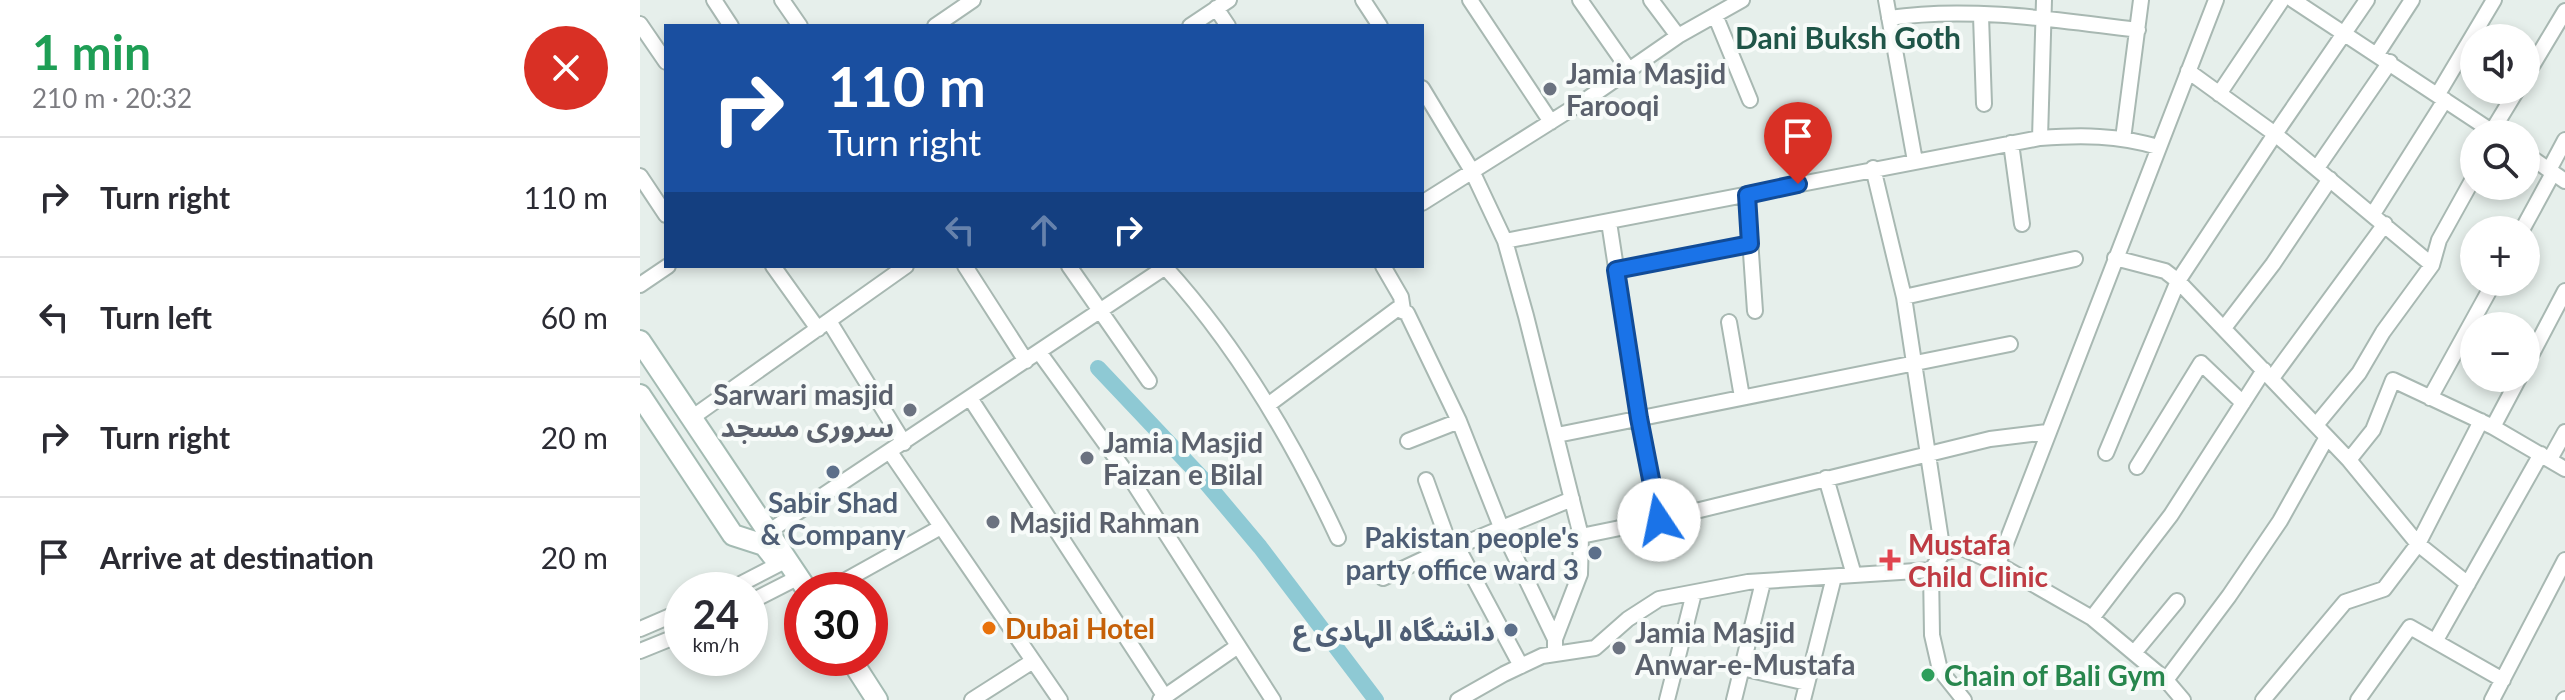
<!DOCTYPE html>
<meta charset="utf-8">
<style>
:root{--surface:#fff;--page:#f2f2f3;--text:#2b2b33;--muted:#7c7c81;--line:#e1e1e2}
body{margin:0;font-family:Lato,"Noto Sans Arabic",sans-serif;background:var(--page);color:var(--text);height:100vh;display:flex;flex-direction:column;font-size:30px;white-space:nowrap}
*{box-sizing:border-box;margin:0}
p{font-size:26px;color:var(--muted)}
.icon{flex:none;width:44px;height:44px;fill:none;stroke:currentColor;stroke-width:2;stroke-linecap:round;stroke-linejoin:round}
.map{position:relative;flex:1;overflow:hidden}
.panel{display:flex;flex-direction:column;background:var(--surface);width:640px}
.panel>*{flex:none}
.banner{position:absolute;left:24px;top:24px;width:760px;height:244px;border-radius:0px;box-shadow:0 4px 12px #0003;background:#1a4fa0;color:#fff;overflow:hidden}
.tools{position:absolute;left:1820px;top:24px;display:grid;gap:16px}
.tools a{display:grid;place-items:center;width:80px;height:80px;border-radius:50%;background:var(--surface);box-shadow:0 4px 12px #0003;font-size:40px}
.speed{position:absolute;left:24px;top:572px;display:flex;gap:16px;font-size:40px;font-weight:700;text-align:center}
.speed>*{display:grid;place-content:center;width:104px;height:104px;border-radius:50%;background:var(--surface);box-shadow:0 4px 12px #0003;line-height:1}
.speed small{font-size:20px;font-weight:400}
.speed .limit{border:12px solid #d22;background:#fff;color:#111}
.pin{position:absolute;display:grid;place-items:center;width:68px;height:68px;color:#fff;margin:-82px -34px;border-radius:50% 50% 50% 0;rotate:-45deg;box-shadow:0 0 8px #0007}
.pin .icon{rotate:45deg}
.me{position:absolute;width:88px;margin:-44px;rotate:349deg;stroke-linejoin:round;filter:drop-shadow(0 0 6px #0008)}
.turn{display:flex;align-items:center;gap:28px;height:168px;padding:0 32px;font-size:36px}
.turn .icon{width:104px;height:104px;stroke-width:2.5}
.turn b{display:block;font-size:56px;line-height:68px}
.lanes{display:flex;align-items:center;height:76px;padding:0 32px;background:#0003;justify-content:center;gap:40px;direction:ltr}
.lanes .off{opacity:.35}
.round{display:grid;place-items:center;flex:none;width:84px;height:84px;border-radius:42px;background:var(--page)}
.head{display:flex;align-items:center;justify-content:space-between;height:136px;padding:0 32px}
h1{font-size:48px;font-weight:700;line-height:60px;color:#1e9e55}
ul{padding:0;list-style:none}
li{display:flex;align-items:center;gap:24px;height:120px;padding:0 32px;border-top:2px solid var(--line)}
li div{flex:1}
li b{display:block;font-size:30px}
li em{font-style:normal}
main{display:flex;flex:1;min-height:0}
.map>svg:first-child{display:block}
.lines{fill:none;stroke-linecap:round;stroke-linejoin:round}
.canal{stroke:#8ec9d4;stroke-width:16}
.street-casing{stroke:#a8b8b2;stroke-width:18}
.secondary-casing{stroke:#a4bbb3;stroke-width:24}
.street{stroke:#fff;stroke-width:14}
.secondary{stroke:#fff;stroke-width:20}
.route-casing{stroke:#114b97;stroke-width:20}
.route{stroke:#1a73e8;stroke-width:14}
.worship-dot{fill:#6b7280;stroke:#f7fbf9;stroke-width:3}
.service-dot{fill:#5c6f8a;stroke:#f7fbf9;stroke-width:3}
.health-dot{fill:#e0444e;stroke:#f7fbf9;stroke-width:3}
.food-dot{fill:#e8710a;stroke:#f7fbf9;stroke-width:3}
.leisure-dot{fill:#2e9e5b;stroke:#f7fbf9;stroke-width:3}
.labels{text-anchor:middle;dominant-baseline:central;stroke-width:8;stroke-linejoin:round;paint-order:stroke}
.worship-label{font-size:28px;font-weight:bold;fill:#5b616d;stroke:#f7fbf9;text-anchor:start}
.service-label{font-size:28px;font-weight:bold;fill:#4e5e75;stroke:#f7fbf9;text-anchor:end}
.health-label{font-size:28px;font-weight:bold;fill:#be3a42;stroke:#f7fbf9;text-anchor:start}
.food-label{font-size:28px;font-weight:bold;fill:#c56008;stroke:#f7fbf9;text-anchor:start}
.leisure-label{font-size:28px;font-weight:bold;fill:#27864d;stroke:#f7fbf9;text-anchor:start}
.neighbourhood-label{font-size:30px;font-weight:bold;fill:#1f5548;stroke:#f7fbf9}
</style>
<main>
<section class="panel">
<div class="head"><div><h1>1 min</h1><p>210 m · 20:32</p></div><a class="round" style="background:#d93025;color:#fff"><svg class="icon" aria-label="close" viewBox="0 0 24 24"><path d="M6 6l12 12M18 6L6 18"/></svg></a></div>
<ul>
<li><svg class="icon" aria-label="right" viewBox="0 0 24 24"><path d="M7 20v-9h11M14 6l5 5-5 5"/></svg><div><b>Turn right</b></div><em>110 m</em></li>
<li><svg class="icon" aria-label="left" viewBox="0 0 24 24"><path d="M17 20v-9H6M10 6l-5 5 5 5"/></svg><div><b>Turn left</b></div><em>60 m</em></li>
<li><svg class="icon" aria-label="right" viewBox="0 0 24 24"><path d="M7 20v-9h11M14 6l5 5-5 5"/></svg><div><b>Turn right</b></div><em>20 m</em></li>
<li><svg class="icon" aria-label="arrive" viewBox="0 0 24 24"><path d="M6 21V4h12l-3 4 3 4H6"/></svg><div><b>Arrive at destination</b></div><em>20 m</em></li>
</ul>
</section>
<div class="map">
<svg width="1925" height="700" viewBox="0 0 1925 700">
<rect width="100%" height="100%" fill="#e6efeb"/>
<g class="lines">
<path class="canal" d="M 458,368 L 562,478 L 620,547 L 736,700"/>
<defs>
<path id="street" d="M 74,0 L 91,26
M 142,0 L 160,26
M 723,0 L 740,26
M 830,0 L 911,122
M 940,0 L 989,70
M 1011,0 L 1038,36
M 1246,0 L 1275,161
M 1653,0 L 1856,134
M 576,8 L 588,26
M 1075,15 L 1110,100
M 1341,16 L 1344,104
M 1249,18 C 1329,6 1418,20 1498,30
M 0,24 L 26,62
M 295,26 L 333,0
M 550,26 L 589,0
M 1737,54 L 1772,0
M 1548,71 L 1635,134 L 1792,265
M 1886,76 L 1925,11
M 782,88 L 832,171 L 865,241 L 886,316 L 941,536 L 940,574 L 915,639 L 915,653
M 1579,94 L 1642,0
M 1798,94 L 1854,0
M 1852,131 L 1877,90
M 1400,138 L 1404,0
M 1483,139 L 1501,0
M 1371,143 L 1382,224
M 1886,154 L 1925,181
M 1233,168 L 1264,297 L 1303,553
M 1677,168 L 1750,62
M 1909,170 L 1925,140
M 0,176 L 26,215
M 1107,195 L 1115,311
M 782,203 L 947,99 L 1038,36 L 1102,0
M 1733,214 L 1805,100
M 969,222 L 999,418 L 1019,520
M 1882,230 L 1913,173
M 865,241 L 1400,138 C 1442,135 1477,135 1518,147
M 1475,258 L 1525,271 L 1538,281 L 1709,460 L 1778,544 L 1828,584
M 133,266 L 178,329
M 325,266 L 386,361
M 429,266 L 509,381
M 743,266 L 761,297 L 763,310
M 525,267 C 598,347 653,441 698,538
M 976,270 L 1110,244
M 0,285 L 28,266
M 1264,297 L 1435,259
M 189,321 L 264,443
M 1089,322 L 1102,397
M 1584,328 L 1633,264 L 1690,179
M 399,352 L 491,479 L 633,700
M 1886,365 L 1925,291
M 1632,378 L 1745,224
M 330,398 L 525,697
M 1790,398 L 1854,282
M 628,405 L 757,309 L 767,313 L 819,421 L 861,527 L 915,639
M 50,419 L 266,266
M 1676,425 L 1719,373 L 1743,332 L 1792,265 L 1799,240 L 1834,177
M 1853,427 L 1879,378
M 917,435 L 1370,344
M 768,441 L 819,421
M 250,452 L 420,700
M 1466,453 L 1538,281 L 1635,134 L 1727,0
M 1910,459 L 1925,432
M 1709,460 L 1733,430 L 1753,380 L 1853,427 L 1925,469
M 1497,467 L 1561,363 L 1603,403
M 1186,478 L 1214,575
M 786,480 L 811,549 L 932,499
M 128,532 L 527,266
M 941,536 L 1019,520 L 1350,439 L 1407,432
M 1358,564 L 1576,0
M 1291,570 L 1292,635 L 1300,670 L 1324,700
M 743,578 L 803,550 L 811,549 L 821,554 L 881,666
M 89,590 L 145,561
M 188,590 L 301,527
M 110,602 L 159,577
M 1452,618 L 1531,515 L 1624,370
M 0,629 L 42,611
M 1796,640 L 1901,454
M 0,651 L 42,634
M 1494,653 L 1537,601
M 1102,668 L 1167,683
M 1526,680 L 1589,596 L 1640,521 L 1687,437
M 332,700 L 393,661
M 520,700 L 598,646
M 818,700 L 864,674 L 902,656 L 955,648 L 988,619 L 1019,599 L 1108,582 L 1291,570 L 1303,553 L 1322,548 L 1358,564 L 1452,618 L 1526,680 L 1543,700
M 1027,700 L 1054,593
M 1094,700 L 1123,582
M 1163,700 L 1194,577
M 1623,700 L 1705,602 L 1744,589 L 1778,544 L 1841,421
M 1718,700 L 1770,627 L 1863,680
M 1852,700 L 1925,560
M 1924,700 L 1925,699"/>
<path id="secondary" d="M 0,341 L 167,590
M 0,395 L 93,535 L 124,545 L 137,561
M 210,658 L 237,700"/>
</defs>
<use href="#street" class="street-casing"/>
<use href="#secondary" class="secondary-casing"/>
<use href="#street" class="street"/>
<use href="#secondary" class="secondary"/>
</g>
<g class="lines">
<defs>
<path id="route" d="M 1019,520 L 999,418 L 976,270 L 1110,244 L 1107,195 L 1158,184"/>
</defs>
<use href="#route" class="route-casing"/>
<use href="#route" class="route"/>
</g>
<g class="worship-dot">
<circle cx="910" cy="89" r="8"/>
<circle cx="270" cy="410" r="8"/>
<circle cx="447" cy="458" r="8"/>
<circle cx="353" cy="522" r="8"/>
<circle cx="979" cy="648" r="8"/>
</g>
<g class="service-dot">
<circle cx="193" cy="472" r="8"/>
<circle cx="955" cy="553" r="8"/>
<circle cx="871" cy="630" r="8"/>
</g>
<path class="health-dot" d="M1246 548h8v8h8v8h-8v8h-8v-8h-8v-8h8z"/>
<circle class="food-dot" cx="349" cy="628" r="8"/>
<circle class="leisure-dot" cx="1288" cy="675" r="8"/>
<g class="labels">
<g class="worship-label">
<text x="926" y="73">Jamia Masjid<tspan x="926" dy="32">Farooqi</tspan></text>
<text x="254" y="394" text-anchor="end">Sarwari masjid<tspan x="254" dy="32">سروری مسجد</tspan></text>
<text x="463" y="442">Jamia Masjid<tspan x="463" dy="32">Faizan e Bilal</tspan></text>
<text x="369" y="522">Masjid Rahman</text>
<text x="995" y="632">Jamia Masjid<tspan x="995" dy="32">Anwar-e-Mustafa</tspan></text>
</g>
<g class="service-label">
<text x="193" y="502" text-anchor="middle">Sabir Shad<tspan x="193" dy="32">&amp; Company</tspan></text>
<text x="939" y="537">Pakistan people's<tspan x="939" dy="32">party office ward 3</tspan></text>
<text x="855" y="630">دانشگاہ الہادی ع</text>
</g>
<g class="health-label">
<text x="1268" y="544">Mustafa<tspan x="1268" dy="32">Child Clinic</tspan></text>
</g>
<g class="food-label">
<text x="365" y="628">Dubai Hotel</text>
</g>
<g class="leisure-label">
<text x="1304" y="675">Chain of Bali Gym</text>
</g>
<g class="neighbourhood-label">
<text x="1208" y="37">Dani Buksh Goth</text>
</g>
</g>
</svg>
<div class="tools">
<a><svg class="icon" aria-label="sound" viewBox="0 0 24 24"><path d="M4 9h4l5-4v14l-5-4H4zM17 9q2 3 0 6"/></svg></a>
<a><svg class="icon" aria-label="search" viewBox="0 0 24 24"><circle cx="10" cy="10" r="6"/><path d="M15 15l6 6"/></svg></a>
<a>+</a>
<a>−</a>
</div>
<div class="speed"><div>24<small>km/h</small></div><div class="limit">30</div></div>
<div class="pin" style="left:1158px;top:184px;background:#d93025"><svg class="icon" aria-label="arrive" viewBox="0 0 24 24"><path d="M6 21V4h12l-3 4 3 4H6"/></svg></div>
<svg class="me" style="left:1019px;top:520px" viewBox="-20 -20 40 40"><circle r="19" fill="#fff"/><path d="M0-13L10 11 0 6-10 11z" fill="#1a73e8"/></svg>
<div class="banner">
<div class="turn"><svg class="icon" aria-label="right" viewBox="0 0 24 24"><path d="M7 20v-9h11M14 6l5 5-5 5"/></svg><div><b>110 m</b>Turn right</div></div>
<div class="lanes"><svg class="icon off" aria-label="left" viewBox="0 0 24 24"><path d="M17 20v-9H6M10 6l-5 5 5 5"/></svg><svg class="icon off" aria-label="ahead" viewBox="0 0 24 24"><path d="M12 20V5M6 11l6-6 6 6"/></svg><svg class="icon" aria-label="right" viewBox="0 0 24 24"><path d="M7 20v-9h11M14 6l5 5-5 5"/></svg></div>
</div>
</div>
</main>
